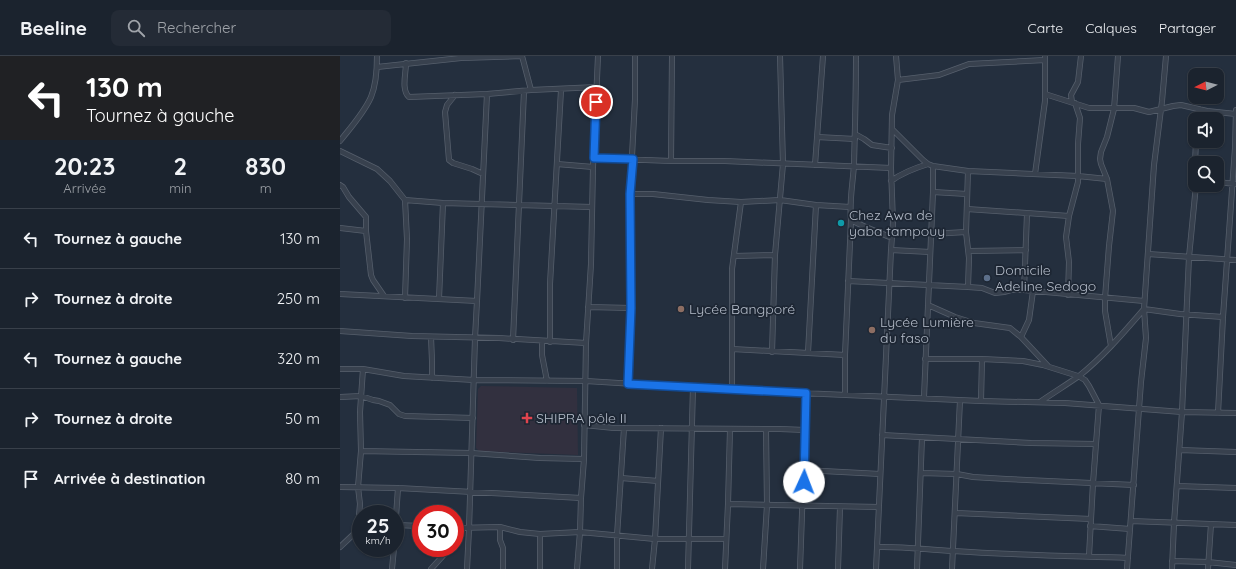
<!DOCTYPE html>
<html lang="fr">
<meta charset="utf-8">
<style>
:root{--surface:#1b232e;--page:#242b36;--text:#f1f3f6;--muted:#a0a4aa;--line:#39404a}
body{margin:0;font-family:Quicksand,sans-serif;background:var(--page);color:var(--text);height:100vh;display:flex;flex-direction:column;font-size:15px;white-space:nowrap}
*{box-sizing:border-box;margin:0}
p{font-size:13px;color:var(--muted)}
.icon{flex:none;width:22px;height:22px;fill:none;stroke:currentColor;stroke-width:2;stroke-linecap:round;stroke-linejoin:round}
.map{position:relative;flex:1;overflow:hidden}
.details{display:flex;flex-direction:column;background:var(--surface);width:340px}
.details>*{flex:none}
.guide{background:#202124;color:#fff;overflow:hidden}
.needle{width:26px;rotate:264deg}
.controls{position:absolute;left:848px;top:12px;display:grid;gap:8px}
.controls a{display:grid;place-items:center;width:36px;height:36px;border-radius:8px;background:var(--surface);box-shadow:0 1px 3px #0004,0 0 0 1px var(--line);font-size:20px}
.speed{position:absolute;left:12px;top:449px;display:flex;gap:8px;font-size:20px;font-weight:700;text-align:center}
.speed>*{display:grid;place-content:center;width:52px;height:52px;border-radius:50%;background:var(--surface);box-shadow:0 1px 3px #0004,0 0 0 1px var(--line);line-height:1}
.speed small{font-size:10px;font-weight:400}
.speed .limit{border:6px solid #d22;background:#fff;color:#111}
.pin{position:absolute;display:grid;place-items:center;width:34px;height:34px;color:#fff;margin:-17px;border:2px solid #fff;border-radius:50%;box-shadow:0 1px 4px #0007}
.me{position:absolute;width:44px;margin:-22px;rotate:2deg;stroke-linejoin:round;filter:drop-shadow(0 0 3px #0008)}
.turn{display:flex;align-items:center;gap:14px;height:84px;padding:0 20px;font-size:18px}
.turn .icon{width:52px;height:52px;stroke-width:2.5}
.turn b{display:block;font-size:28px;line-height:34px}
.eta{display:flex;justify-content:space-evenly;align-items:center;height:68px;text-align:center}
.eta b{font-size:24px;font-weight:800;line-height:28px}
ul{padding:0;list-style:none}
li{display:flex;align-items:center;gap:12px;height:60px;padding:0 20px;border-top:1px solid var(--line)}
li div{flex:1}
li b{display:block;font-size:15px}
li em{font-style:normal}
header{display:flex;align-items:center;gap:24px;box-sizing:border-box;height:56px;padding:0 20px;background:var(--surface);border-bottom:1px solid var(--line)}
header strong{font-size:19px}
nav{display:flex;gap:22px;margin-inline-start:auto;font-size:14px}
.search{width:280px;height:36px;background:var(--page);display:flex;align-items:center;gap:10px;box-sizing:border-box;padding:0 14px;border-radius:8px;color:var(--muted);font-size:15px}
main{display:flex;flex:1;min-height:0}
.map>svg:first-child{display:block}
.medical{fill:#32303f}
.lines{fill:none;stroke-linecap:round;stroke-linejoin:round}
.street-casing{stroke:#565f6c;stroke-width:6}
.street{stroke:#38414e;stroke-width:4.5}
.route-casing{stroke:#114b97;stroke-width:10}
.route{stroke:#1a73e8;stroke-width:7}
.culture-dot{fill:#0f9aa8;stroke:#1d2633;stroke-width:1.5}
.service-dot{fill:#5c6f8a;stroke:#1d2633;stroke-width:1.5}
.education-dot{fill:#8d6e63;stroke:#1d2633;stroke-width:1.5}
.health-dot{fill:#e0444e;stroke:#1d2633;stroke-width:1.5}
.labels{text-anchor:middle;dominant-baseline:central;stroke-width:3.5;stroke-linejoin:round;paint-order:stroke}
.poi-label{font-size:14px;fill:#b4bcc9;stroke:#1d2633;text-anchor:start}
</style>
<header>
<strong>Beeline</strong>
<div class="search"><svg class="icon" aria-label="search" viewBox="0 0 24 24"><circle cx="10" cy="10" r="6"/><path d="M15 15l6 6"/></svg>Rechercher</div>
<nav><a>Carte</a><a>Calques</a><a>Partager</a></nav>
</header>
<main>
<section class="details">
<div class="guide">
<div class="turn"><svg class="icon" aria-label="left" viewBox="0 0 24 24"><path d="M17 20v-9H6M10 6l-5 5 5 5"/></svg><div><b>130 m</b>Tournez à gauche</div></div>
</div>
<div class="eta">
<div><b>20:23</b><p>Arrivée</p></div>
<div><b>2</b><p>min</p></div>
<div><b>830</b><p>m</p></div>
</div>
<ul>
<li><svg class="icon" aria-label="left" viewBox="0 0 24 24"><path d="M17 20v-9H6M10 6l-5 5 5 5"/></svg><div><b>Tournez à gauche</b></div><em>130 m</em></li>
<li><svg class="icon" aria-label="right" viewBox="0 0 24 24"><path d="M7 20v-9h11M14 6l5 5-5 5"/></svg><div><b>Tournez à droite</b></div><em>250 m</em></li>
<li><svg class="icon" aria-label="left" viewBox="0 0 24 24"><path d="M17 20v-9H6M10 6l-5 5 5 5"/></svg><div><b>Tournez à gauche</b></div><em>320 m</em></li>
<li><svg class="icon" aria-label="right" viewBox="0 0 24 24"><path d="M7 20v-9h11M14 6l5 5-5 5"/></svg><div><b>Tournez à droite</b></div><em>50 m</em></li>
<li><svg class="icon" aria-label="arrive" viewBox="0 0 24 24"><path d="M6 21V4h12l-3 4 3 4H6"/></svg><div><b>Arrivée à destination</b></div><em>80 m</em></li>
</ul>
</section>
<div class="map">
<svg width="896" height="513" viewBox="0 0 896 513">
<rect width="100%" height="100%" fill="#242f3e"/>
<path class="medical" d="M 141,330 L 237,332 L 238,399 L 139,395 L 136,392 L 138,333 Z"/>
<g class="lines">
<defs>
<path id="street" d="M 182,0 L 191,34
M 66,7 C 66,17 61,34 69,41 L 147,38 L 191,34 L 257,31
M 37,11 L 121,2 L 182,0
M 558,24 L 599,19 L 629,8 L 705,4
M 705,38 L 749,52 L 794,52 L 809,56 L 833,50 L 841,49 L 867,55 L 896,58
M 115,39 L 107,49 L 105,56 L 109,104 L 113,107 L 132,113 L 143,118
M 732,46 L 731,39 L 738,26 L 741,0
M 858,63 L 859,53
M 552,73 L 583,104 L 588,108 L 593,110 L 628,115 L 738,120 L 767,123
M 515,78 L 524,83 L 532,89 L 552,92
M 477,81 L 515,83
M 0,85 C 11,71 24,57 31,41 C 36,29 37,12 37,0
M 0,95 L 37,113 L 50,125 L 65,144 L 67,183 L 65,242
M 254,102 L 331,105 L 385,105 L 551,112
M 331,105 L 332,0
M 855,107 L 856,85
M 217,108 L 253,111
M 475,109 L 483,0
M 628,115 L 626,176 L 629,202 L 628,231
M 695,118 L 705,45 L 705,0
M 551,125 C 562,117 575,112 588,108
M 877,126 L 896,128
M 0,129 L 3,131 L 9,141 L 26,161 L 26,175 L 31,219 L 33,224 L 44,240
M 593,136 L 627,138
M 290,138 L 313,138 L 368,144 L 401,146 L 440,144 L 476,149 L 510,151
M 65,144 L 103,147 L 252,151
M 627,153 L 729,160
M 511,164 C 524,171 538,176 552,182
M 0,172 L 26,175
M 591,178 L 626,176
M 551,194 L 590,196
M 629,195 L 686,194
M 808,198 L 896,204
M 394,200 L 435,199
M 508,225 L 628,231 L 642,232 L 655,237 L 664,236 L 671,234 L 684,234 L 804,245
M 684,234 L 687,158
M 0,238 L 137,245
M 728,239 L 729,206 L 726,181 L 729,160 L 738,126 L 738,88 L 740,62 L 735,47
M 99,243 L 103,147
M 588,249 L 615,261 L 634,267 L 670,272 L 681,281 L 708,310
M 248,251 L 291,252
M 0,275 L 72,280 L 159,282 L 246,287
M 91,281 L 92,305 L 92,322
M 681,281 L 689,264 L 693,235
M 173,284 L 184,35
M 202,285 L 202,299 L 207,325
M 210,286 L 210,228 L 221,34
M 771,290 L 765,255 L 765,242 L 769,190 L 773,155 L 767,123 L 761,108 L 760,103 L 761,96 L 767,81 L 774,53 L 778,0
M 392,293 L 505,299
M 432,296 L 435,199 L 443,108 L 440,0
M 468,297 L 476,149
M 585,303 L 642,303 L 683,305 L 703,309 L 738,320 L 745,324 L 749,330 L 759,349 L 753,427 L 749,500
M 0,313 L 23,313 L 64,320 L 134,324 L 246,325 L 392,334 L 641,345 L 725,347 L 842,356 L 896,357
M 288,328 L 291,252 L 290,138 L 295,43 L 295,0
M 392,334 L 392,213 L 401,146
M 505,338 L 505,299 L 511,164 C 509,145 513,127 514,108 C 515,72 516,36 516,0
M 0,341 L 21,340 L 33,344 L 39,345 L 50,349 L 59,358 L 65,360 L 133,362
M 584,341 L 593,136 L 593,110
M 641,345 L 642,303
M 700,346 C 713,337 726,329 739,320 C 763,301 784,276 804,253 L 840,258 L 883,261
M 878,357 L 883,261 L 895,92 L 896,54
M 244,369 L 274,372 L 440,373 L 465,374
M 542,379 L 691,387 L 756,388
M 840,394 L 896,396
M 21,395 L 131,397 L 200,402 L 244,403
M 464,414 L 540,418
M 581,417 L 617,418 L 633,421 L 666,423 L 794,429
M 281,422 L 318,425
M 837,430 L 896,432
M 0,431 L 58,432 L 241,442
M 388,448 L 539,451
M 616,457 L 751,463
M 791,465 L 896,469
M 56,469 L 81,470
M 750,470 L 790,473
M 160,471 L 160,484 L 163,492 L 163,513
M 115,472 L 160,471 L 180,476 L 200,478 L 240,476 L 315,483 L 386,483
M 55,475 L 58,432
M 21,483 L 18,471 L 20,448 L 18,431 L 21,395 L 20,356 L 23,313
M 115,485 L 123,472
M 0,491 L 18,474
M 537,491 C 563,490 588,494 613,495 C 671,499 730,500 788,502
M 832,505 L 868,506 L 896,509
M 52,513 L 54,492
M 91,513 L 110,492
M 127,513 L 129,473 L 135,282 L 137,245 L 147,38
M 200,513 L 200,478
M 237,513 L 240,476 L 241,442 L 244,403 L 246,287 L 251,208 L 253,111 L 258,0
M 277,513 L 277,480 L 284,372
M 312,513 L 315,483 L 321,372
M 348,513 L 353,331
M 385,513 L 388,448 L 390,373
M 423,513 L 427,449 L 426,373
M 460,513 L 465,374 L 466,337
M 498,513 L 500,451
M 536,513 L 551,194 L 553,167 L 551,112 L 552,59 L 558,24 L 556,0
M 577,513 L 582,381
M 612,513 L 620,344
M 787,513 L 801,326 L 806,282 L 804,253 L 814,109 L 822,45 L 826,0
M 832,513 L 834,467 L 842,356 L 849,201 L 856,129
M 868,513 L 871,468"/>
</defs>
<use href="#street" class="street-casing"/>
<use href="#street" class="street"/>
</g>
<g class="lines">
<defs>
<path id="route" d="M 256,46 L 254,102 L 293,103 L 290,138 L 291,252 L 288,328 L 466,337 L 464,426"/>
</defs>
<use href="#route" class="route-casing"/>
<use href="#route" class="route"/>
</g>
<circle class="culture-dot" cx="501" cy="167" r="4"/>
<circle class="service-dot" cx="647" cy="222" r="4"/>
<g class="education-dot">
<circle cx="341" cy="253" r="4"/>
<circle cx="532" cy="274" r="4"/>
</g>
<path class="health-dot" d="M185 356h4v4h4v4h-4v4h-4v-4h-4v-4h4z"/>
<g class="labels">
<g class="poi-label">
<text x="509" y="159">Chez Awa de<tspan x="509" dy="16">yaba tampouy</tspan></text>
<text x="655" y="214">Domicile<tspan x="655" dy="16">Adeline Sedogo</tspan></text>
<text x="349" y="253">Lycée Bangporé</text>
<text x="540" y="266">Lycée Lumière<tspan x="540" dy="16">du faso</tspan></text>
<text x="196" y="362">SHIPRA pôle II</text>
</g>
</g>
</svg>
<div class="controls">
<a><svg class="needle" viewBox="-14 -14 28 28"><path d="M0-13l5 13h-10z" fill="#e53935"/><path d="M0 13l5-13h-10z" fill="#a0a4aa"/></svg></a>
<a><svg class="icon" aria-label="sound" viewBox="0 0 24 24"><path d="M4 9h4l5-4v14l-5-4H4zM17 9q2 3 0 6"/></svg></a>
<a><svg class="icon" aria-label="search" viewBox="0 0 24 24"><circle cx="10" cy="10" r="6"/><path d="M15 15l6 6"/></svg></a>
</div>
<div class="speed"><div>25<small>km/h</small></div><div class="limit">30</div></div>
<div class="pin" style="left:256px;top:46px;background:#d93025"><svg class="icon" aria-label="arrive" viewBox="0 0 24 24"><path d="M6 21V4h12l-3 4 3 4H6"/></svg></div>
<svg class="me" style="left:464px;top:426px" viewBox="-20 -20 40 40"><circle r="19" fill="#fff"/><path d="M0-13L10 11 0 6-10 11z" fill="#1a73e8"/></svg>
</div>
</main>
